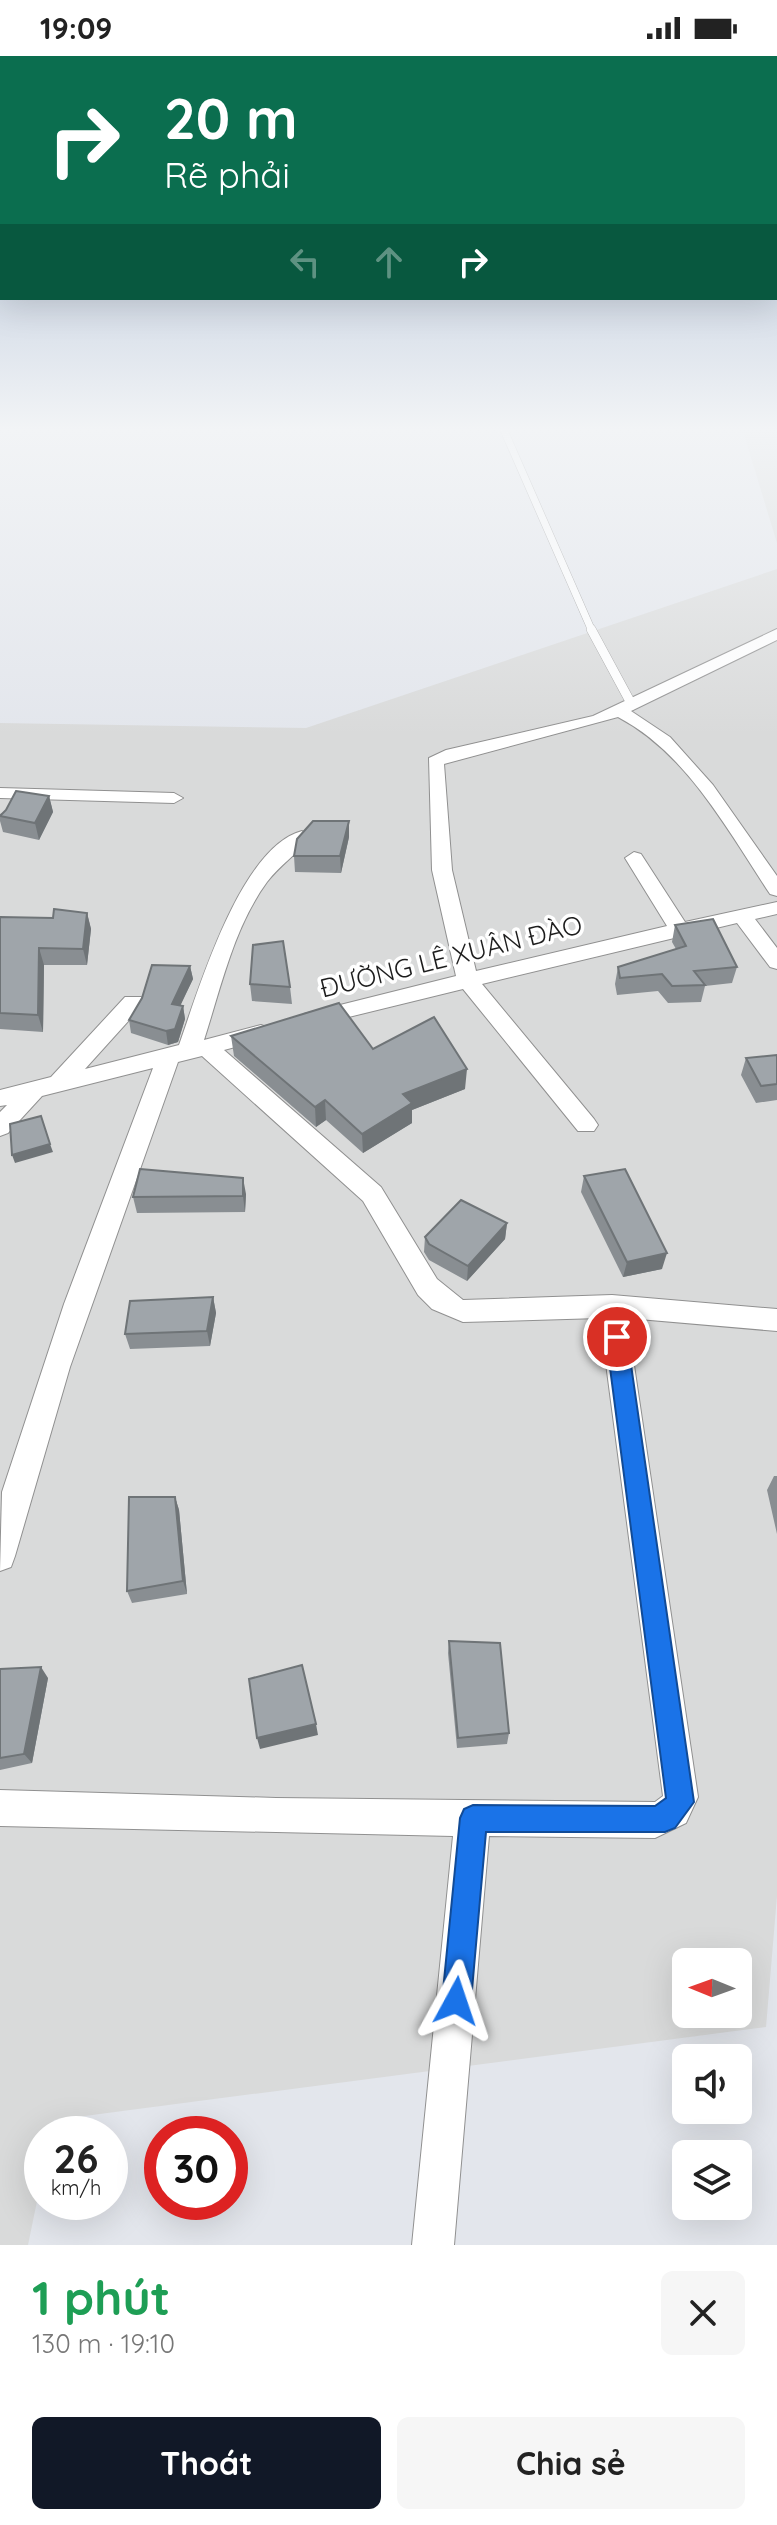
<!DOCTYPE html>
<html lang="vi">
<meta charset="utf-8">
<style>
:root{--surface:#fff;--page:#f6f6f6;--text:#222;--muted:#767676;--accent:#111827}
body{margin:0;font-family:Quicksand,sans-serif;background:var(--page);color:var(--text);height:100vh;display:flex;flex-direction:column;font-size:30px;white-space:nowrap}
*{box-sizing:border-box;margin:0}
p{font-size:26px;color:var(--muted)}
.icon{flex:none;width:44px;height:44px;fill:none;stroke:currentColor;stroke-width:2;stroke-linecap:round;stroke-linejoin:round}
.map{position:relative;height:2189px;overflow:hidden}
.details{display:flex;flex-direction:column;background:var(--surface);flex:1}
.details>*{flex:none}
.banner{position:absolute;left:0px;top:0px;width:778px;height:244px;box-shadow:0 8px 32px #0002;background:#0b6e4f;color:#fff;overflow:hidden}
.needle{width:52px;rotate:271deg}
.buttons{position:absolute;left:672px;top:1892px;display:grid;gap:16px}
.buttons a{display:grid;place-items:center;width:80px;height:80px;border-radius:12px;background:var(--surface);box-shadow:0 8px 32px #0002;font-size:40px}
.speed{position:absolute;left:24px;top:2060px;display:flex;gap:16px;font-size:40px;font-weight:700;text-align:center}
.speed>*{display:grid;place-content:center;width:104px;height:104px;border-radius:50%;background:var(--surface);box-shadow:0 8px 32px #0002;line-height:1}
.speed small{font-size:20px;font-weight:400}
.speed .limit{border:12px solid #d22;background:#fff;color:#111}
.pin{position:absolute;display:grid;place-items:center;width:68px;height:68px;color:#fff;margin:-34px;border:4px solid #fff;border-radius:50%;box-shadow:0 2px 8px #0007}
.me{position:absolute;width:88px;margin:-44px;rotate:5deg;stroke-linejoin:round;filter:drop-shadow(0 0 6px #0008)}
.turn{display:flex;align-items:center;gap:28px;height:168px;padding:0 32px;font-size:36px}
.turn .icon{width:104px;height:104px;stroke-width:2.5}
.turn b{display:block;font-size:56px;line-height:68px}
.lanes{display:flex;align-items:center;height:76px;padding:0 32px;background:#0003;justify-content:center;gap:40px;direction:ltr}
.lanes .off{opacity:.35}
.round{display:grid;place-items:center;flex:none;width:84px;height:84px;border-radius:12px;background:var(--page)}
.overview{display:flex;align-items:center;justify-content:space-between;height:136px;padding:0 32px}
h1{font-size:48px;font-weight:700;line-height:60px;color:#1e9e55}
.cta{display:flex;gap:16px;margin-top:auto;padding:16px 32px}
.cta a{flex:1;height:92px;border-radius:12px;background:var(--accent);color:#fff;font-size:32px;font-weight:700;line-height:92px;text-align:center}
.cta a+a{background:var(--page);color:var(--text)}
.status{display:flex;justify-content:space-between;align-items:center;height:56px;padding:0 40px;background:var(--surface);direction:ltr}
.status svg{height:22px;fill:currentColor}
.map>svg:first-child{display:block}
.residential{fill:#d9dada;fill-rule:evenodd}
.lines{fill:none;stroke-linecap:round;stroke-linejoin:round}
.lane-far1-casing{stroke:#909090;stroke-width:8}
.lane-casing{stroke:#909090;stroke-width:10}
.street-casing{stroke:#909090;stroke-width:2}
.lane-far1{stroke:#fff;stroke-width:7}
.lane{stroke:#fff;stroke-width:9}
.street{fill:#fff;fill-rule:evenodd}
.wall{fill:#898e92}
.shaded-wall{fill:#6f7477}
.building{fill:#9fa5aa;stroke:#6f7477;stroke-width:2}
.route{fill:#1a73e8;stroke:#114b97;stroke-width:2}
.labels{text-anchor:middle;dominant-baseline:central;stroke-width:7;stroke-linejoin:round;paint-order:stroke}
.street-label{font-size:26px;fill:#1c1c1c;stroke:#fff}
</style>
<div class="status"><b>19:09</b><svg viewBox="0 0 49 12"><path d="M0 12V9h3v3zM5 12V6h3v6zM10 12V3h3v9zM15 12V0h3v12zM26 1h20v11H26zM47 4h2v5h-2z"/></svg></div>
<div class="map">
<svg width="777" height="2189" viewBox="0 0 777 2189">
<rect width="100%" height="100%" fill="#e3e6ec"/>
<path class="residential" d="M 742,372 L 777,372 L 777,487 Z
M 777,513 L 777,1840 L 766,1971 L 54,2064 L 51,2078 L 42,2078 L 42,2121 L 28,2189 L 0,2189 L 0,667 L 306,672 ZM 686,1906 L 738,1906 L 738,1958 L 686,1958 Z"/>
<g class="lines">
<defs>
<path id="lane-far1" d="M 503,372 L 592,575"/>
<path id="lane" d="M 591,573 L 632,649"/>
<path id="street" d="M 777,573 L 777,584 L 631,655 L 670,681 L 713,729 L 777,820 L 777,840 L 770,838 C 728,775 687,697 618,661 L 444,708 L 452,814 L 476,915 L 667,870 L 625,802 L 634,796 L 641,798 L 685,866 L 777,846 L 777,858 L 755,863 L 777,892 L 777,913 L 770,911 L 737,867 L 482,928 L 594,1063 L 598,1069 L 594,1075 L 578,1075 L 463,933 L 312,970 L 304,968 L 301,963 L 304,958 L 456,920 L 432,814 L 429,702 L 446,694 L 593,660 Z
M 0,732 L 174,737 L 183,742 L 174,747 L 0,742 Z
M 302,775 L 311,781 C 298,797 280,809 267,826 C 234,871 221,931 204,984 L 261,969 L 269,972 L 272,977 L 269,982 L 224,994 L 381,1131 L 437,1223 L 463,1244 L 612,1239 L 777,1253 L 777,1275 L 627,1262 L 698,1741 L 686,1767 L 655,1782 L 489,1780 L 454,2189 L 412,2189 L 453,1780 L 0,1770 L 0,1734 L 276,1742 L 655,1746 L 663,1740 L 600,1262 L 463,1266 L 432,1253 L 418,1239 L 363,1145 L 202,1000 L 178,1006 L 70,1311 L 15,1500 L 11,1511 L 0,1515 L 2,1436 L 64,1248 L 153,1012 L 42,1040 L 8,1077 L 0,1080 L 0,1056 L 7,1049 L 0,1050 L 0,1034 L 51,1021 L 125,941 L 141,941 L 144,946 L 141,951 L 85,1013 L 179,989 C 198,936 240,791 302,775 Z"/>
</defs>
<use href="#lane-far1" class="lane-far1-casing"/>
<use href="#lane" class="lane-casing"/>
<use href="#street" class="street-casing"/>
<use href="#lane-far1" class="lane-far1"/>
<use href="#lane" class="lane"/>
<use href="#street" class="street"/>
</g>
<path class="wall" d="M 49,740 L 53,756 L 39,784 L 3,776 L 0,765 L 0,758 Z
M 349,781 L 341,817 L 295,816 L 294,800 Z
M 87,857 L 91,873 L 87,909 L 44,909 L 43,976 L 0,973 L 0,861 L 53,862 Z
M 675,869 L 737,911 L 732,927 L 705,930 L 701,946 L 668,947 L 658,935 L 617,939 L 615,928 L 618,911 L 676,893 L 672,886 Z
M 190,910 L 193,923 L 180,949 L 183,950 L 185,963 L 178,986 L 168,989 L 131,977 L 129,964 Z
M 250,928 L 290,931 L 292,948 L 252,945 Z
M 231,980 L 373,993 L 465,1033 L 412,1054 L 412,1067 L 363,1097 L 326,1064 L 316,1071 L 234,1000 Z
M 777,999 L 777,1044 L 756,1047 L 741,1019 L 746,1002 Z
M 584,1120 L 662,1213 L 623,1221 L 581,1136 Z
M 246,1138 L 245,1156 L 137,1157 L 133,1141 Z
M 507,1167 L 505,1183 L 467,1225 L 429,1204 L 424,1196 L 425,1181 Z
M 213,1241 L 216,1257 L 210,1290 L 130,1293 L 125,1278 Z
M 774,1420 L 777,1420 L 777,1478 L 767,1434 Z
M 175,1441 L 179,1454 L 187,1538 L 132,1547 L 127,1535 Z
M 449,1585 L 509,1677 L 507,1688 L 457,1692 L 448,1597 Z
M 0,1613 L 48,1622 L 32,1707 L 0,1714 Z"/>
<path class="shaded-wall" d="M 49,740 L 53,756 L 39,784 L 35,767 Z
M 349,765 L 349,781 L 341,817 L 340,800 Z
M 87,857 L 91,873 L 87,909 L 83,893 Z
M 39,892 L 44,909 L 43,976 L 38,959 Z
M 190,910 L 193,923 L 175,961 L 172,948 Z
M 183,950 L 185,963 L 178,986 L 168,989 L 166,975 Z
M 467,1013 L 465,1033 L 412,1054 L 412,1067 L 363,1097 L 362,1078 L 403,1038 Z
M 325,1044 L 326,1064 L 316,1071 L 315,1051 Z
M 50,1088 L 53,1096 L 15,1107 L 12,1099 Z
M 243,1122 L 246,1138 L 245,1156 L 243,1140 Z
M 507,1167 L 505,1183 L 467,1225 L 468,1210 Z
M 667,1197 L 662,1213 L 623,1221 L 627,1206 Z
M 213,1241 L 216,1257 L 210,1290 L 207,1275 Z
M 175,1441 L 179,1454 L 187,1538 L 183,1525 Z
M 41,1611 L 48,1622 L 32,1707 L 24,1698 Z
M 316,1668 L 318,1679 L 260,1693 L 257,1682 Z"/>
<path class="building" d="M 16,735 L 49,740 L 35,767 L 0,760 L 6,754 Z
M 313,765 L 349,765 L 340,800 L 294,800 L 297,783 Z
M 54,853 L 87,857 L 83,893 L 39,892 L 38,959 L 0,957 L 0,861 L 53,862 Z
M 713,863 L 737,911 L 694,915 L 705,929 L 672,930 L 662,918 L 620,922 L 618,911 L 686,890 L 675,869 Z
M 283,885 L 290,931 L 250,928 L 253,889 Z
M 152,909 L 190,910 L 172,948 L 183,950 L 175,973 L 166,975 L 129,964 L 142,942 Z
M 339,947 L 373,993 L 434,961 L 467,1013 L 403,1038 L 412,1047 L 362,1078 L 325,1044 L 315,1051 L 231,980 Z
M 777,999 L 777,1028 L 761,1030 L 746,1002 Z
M 41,1060 L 50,1088 L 12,1099 L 10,1068 Z
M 140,1113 L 243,1122 L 243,1140 L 133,1141 Z
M 625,1113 L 667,1197 L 627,1206 L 584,1120 Z
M 461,1144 L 507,1167 L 468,1210 L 429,1188 L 425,1181 Z
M 213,1241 L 207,1275 L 125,1278 L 130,1245 Z
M 129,1441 L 175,1441 L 183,1525 L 127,1535 Z
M 449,1585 L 500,1587 L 509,1677 L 458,1682 Z
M 302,1609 L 316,1668 L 257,1682 L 249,1623 Z
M 41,1611 L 24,1698 L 0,1702 L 0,1613 Z"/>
<linearGradient id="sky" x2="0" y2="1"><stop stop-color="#a0b3cf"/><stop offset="0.55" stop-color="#f2f4f6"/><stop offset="1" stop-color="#f2f4f6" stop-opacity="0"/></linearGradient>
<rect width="777" height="679" fill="url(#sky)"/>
<path class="route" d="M 617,1272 L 627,1281 L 694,1746 L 675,1772 L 665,1776 L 486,1776 L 471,1945 L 467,1956 L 456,1960 L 446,1956 L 442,1945 L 460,1762 L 464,1753 L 473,1749 L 655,1750 L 666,1742 L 606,1281 Z"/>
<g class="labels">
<g class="street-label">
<text transform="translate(451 900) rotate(-14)">ĐƯỜNG LÊ XUÂN ĐÀO</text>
</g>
</g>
</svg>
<div class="buttons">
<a><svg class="needle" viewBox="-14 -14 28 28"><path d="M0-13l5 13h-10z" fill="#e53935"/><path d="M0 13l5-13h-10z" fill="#767676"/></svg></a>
<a><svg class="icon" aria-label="sound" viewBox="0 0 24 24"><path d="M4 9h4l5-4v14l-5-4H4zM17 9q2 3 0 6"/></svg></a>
<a><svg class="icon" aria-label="layers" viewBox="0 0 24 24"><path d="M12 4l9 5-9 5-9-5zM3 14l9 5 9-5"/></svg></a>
</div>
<div class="speed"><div>26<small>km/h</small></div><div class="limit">30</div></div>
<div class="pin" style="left:617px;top:1281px;background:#d93025"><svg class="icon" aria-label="arrive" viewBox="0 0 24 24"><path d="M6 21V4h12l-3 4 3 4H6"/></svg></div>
<svg class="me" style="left:456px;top:1945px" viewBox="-20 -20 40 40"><path d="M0-17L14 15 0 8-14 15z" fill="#1a73e8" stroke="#fff" stroke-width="4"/></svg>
<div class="banner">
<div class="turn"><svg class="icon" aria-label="right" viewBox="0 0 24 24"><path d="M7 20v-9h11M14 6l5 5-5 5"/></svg><div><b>20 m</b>Rẽ phải</div></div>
<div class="lanes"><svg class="icon off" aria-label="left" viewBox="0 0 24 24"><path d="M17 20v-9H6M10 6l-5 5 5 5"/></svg><svg class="icon off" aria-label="ahead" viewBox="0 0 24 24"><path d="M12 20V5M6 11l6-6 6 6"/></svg><svg class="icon" aria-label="right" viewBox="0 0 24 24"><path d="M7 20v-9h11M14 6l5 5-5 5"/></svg></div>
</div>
</div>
<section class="details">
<div class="overview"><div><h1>1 phút</h1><p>130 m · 19:10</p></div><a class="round"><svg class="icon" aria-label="close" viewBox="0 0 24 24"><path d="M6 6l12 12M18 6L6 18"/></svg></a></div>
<div class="cta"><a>Thoát</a><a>Chia sẻ</a></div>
</section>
